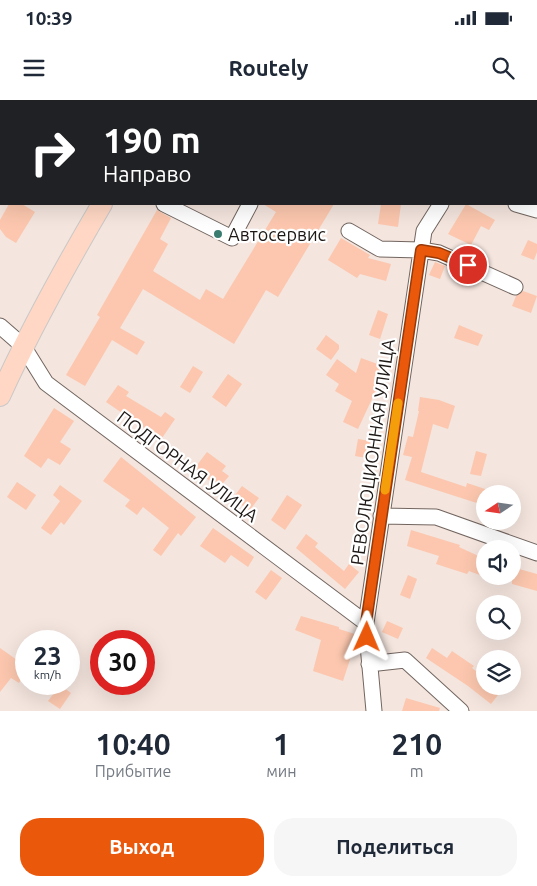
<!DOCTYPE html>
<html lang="ru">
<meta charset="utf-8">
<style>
:root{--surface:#fff;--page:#f6f6f7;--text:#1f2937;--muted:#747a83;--accent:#ea580c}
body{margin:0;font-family:Ubuntu,sans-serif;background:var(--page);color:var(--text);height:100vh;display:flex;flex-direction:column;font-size:19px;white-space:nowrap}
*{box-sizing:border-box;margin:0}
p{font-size:16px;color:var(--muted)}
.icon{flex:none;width:28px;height:28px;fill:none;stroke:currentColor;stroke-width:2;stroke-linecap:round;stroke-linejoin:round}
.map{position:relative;height:611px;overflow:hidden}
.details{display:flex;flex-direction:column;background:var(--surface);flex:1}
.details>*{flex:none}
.guide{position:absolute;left:0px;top:0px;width:538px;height:105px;box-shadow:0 5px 20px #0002;background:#202124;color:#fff;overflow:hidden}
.needle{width:32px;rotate:257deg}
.buttons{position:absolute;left:476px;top:385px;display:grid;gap:10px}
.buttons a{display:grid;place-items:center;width:45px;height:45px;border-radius:50%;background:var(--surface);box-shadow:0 5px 20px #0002;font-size:25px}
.speed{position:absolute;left:15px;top:530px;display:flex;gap:10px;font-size:25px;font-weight:700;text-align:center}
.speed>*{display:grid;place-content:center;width:65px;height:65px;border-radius:50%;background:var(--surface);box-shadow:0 5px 20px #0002;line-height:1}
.speed small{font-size:12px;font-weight:400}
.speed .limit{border:8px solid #d22;background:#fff;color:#111}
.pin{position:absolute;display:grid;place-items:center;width:42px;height:42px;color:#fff;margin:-21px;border:2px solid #fff;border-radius:50%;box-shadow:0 1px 5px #0007}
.me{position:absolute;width:55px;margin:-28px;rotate:1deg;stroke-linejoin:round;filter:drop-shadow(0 0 4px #0008)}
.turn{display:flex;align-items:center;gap:18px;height:105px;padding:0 20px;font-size:22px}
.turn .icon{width:65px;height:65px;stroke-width:2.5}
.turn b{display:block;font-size:35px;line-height:42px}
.eta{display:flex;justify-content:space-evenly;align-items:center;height:85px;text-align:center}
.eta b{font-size:30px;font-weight:600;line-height:35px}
.cta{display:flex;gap:10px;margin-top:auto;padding:10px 20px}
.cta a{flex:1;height:58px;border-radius:20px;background:var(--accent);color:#fff;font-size:20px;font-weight:600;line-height:58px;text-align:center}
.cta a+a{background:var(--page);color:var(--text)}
.status{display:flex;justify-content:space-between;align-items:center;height:35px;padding:0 25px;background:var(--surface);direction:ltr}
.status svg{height:14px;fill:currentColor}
header{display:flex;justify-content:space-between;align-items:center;height:65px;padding:0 20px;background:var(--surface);font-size:22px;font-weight:600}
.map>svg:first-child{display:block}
.building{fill:#fcc7ae}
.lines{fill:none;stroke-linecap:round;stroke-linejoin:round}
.minor-casing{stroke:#72655f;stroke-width:17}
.major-casing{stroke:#c9c8c7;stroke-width:22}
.minor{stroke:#fff;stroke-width:15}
.major{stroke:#ffd7c4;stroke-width:20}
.route-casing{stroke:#983908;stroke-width:12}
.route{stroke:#ea580c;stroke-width:9}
.slow{stroke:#f59e0b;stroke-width:9}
.poi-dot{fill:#3a7d70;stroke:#fff;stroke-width:2}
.labels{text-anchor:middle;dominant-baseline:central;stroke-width:4.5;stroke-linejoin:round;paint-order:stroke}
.poi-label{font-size:18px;fill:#1d1816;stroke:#fff;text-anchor:start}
.street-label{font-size:18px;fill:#1d1816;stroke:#fff}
</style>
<div class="status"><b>10:39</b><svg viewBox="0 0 49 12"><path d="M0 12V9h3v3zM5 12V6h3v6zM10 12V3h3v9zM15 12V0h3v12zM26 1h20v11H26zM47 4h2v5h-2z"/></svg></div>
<header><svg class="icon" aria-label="menu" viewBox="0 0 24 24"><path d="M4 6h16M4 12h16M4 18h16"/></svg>Routely<svg class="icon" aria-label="search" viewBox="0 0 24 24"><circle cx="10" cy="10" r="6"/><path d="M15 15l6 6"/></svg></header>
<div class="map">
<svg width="537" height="611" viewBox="0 0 537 611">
<rect width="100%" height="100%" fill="#f4e5de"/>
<path class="building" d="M 9,104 L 22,104 L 35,112 L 16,143 L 6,137 L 0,129 L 0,120 Z
M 263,104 L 334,104 L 278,197 L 266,190 L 234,244 L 143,189 L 120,228 L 145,242 L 137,255 L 112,240 L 85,286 L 66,275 L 100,217 L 97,215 L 157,110 L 171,118 L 160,139 L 168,144 L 153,171 L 200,200 L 206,189 L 223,199 L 276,112 Z
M 381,104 L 401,104 L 398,127 L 378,124 Z
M 466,104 L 495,120 L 489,130 L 481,126 L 471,145 L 448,134 Z
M 341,138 L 370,155 L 368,158 L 391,164 L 386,181 L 360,174 L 357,178 L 328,160 Z
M 528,140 L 537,144 L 537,152 L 534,160 L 521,155 Z
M 435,162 L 445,166 L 440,179 L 429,175 Z
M 523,191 L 537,196 L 531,213 L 512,206 L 516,196 Z
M 378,210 L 388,214 L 380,239 L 369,235 Z
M 459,225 L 483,235 L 478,246 L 454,238 Z
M 326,235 L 339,245 L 339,249 L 331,260 L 316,249 Z
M 361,258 L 383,266 L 376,285 L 378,286 L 358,329 L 343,322 L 352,301 L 335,291 L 339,284 L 326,275 L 337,259 L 356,273 Z
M 193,266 L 203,272 L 190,293 L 180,287 Z
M 228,274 L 242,284 L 226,307 L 212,297 Z
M 118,285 L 129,292 L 126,296 L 161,317 L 165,312 L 175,319 L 160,341 L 149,333 L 150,332 L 106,302 Z
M 420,297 L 439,300 L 455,306 L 448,329 L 433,324 L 421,372 L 466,387 L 467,383 L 488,390 L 487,394 L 485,394 L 483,405 L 405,380 L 412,357 L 403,355 L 408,336 L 413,337 L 419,311 L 418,311 Z
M 54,308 L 74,321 L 60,342 L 71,349 L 60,365 L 48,358 L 41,368 L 24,356 Z
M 358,339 L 370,341 L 367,358 L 355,356 Z
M 476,351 L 487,354 L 481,376 L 470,374 Z
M 207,352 L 226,366 L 222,371 L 229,376 L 219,388 L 194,369 Z
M 121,357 L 196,417 L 181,436 L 178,433 L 161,456 L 153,450 L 169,428 L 143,407 L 137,415 L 125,406 L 130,400 L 103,381 Z
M 17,382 L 36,395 L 26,410 L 7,397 Z
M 60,385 L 82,401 L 64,425 L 61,422 L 51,435 L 41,428 L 60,401 L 53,395 Z
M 242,386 L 259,398 L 249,411 L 233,398 Z
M 287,395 L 302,405 L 285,430 L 271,420 Z
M 213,428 L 254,457 L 248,467 L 231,455 L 225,463 L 200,446 Z
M 411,430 L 460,445 L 459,447 L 485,459 L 485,477 L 469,471 L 467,474 L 436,464 L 439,456 L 407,446 Z
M 306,434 L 318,443 L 315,447 L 344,471 L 349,464 L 359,472 L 345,489 L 296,448 Z
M 512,467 L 537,474 L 537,491 L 512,484 Z
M 271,470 L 282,478 L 266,500 L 255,492 Z
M 408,475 L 417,479 L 410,499 L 400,495 Z
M 301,516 L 339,527 L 339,529 L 358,535 L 343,581 L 313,571 L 321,540 L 295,530 Z
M 387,521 L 403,528 L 398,539 L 382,532 Z
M 0,548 L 17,560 L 15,564 L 26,571 L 19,583 L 11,578 L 0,592 Z
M 432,548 L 447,558 L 452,551 L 474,566 L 472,568 L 485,578 L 485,586 L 505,586 L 491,604 L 468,586 L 426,558 Z
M 60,585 L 71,593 L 60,609 L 48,601 Z
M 406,598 L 440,608 L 439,611 L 402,611 Z"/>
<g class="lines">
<defs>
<path id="minor" d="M 499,1 L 499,0
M 164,104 L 232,138 L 250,104
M 516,104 L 537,110
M 349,131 L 380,149 L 421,150 L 439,153 L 515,187
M 0,226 L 23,246 L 46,283 L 366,523
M 381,416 L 436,417 L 537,453
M 369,564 L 405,560 L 461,611
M 374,611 L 366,523 L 424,131 L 441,104"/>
<path id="major" d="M 165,1 L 165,0
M 0,296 C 30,230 65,167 102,104"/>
</defs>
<use href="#minor" class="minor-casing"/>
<use href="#major" class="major-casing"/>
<use href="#minor" class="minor"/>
<use href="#major" class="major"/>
</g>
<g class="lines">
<defs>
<path id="route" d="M 367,537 L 366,523 L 421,150 L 439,153 L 468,165"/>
</defs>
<use href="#route" class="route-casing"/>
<use href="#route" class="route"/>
<path class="slow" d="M 385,390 L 398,303"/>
</g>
<circle class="poi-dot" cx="218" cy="134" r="5"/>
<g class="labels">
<g class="poi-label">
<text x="228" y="134">Автосервис</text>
</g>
<g class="street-label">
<text transform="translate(372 352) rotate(-82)">РЕВОЛЮЦИОННАЯ УЛИЦА</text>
<text transform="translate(188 366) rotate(37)">ПОДГОРНАЯ УЛИЦА</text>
</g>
</g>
</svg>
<div class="buttons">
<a><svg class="needle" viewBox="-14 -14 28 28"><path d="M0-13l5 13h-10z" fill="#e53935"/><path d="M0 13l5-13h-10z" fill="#747a83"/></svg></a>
<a><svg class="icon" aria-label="sound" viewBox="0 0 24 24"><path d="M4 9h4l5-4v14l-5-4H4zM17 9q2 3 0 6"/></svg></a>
<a><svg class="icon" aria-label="search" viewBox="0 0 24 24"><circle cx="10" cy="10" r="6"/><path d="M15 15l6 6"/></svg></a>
<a><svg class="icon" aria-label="layers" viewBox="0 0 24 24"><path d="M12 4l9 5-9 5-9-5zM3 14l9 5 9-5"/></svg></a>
</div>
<div class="speed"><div>23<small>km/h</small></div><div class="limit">30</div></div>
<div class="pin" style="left:468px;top:165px;background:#d93025"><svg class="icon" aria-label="arrive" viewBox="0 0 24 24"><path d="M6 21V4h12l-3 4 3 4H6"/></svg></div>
<svg class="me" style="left:367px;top:537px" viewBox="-20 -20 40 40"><path d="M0-17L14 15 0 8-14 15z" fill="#ea580c" stroke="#fff" stroke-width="4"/></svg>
<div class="guide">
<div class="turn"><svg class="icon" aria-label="right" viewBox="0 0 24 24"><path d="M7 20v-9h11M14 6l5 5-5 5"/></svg><div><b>190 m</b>Направо</div></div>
</div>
</div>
<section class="details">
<div class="eta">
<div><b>10:40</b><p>Прибытие</p></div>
<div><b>1</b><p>мин</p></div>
<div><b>210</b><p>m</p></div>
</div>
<div class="cta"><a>Выход</a><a>Поделиться</a></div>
</section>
